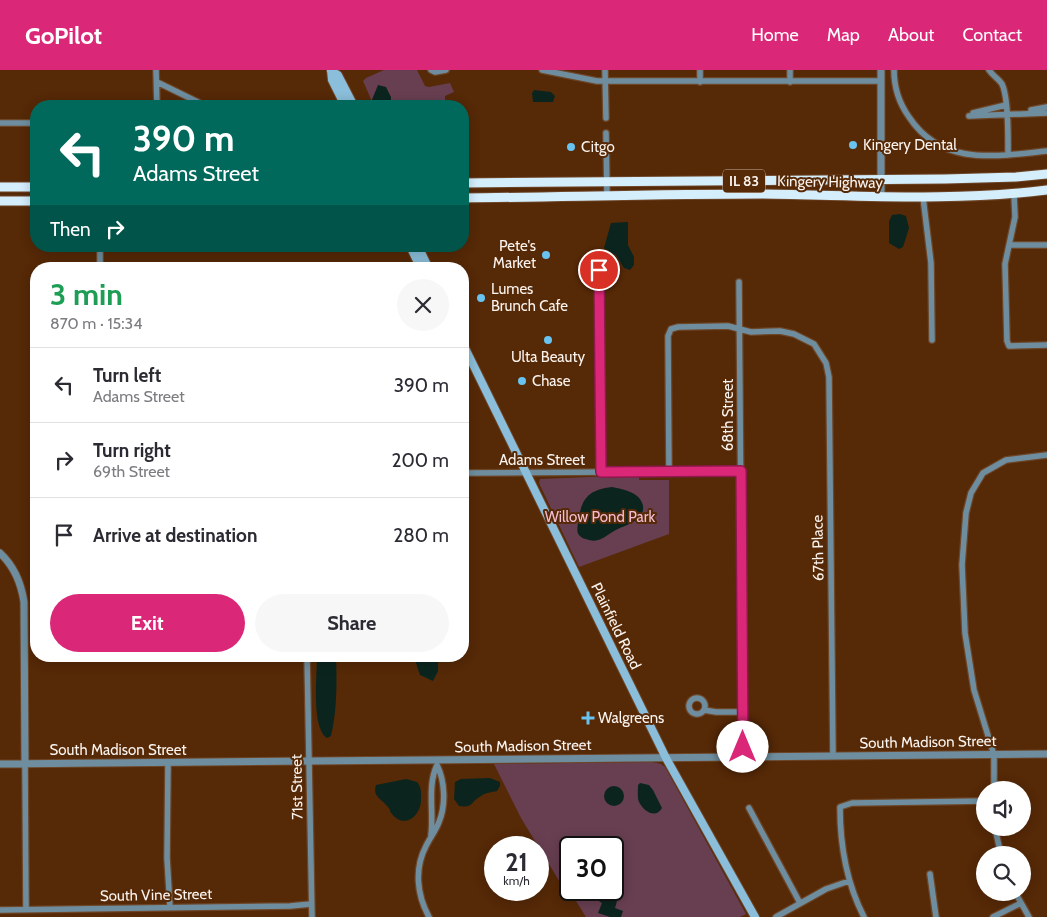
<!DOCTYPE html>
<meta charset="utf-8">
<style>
:root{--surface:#fff;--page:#f7f7f7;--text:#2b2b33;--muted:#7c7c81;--line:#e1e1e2;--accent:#db2777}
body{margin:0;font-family:Cabin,sans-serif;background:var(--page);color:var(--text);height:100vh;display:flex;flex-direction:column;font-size:19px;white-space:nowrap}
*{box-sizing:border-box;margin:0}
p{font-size:16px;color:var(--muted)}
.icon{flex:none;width:28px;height:28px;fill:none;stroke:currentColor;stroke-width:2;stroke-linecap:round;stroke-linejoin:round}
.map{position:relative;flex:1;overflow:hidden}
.details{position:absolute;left:30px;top:192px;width:439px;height:400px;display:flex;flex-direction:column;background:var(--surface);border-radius:20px;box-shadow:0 2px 12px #0003}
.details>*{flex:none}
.guide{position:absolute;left:30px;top:30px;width:439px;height:152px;border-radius:20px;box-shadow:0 2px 12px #0003;background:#00695c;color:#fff;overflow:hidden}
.tools{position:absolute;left:976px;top:711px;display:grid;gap:10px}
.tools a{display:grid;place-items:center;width:55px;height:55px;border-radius:50%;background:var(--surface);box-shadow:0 2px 12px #0003;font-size:25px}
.speed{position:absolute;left:484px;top:766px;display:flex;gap:10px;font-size:25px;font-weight:700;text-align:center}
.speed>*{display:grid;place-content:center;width:65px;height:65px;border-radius:50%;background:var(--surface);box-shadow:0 2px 12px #0003;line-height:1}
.speed small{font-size:12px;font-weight:400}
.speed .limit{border:2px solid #111;border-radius:8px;background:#fff;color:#111}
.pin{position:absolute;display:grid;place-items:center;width:42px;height:42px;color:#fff;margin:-21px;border:2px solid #fff;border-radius:50%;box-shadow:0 1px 5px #0007}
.me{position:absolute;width:55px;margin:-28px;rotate:0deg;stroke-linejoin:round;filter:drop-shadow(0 0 4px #0008)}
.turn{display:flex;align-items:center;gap:18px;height:105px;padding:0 20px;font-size:22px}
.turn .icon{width:65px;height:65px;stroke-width:2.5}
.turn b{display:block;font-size:35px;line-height:42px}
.then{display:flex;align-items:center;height:48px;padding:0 20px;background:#0003;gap:10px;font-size:19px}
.round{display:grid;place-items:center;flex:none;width:52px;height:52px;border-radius:26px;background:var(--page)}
.head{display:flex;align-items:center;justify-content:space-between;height:85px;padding:0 20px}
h1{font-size:30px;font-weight:700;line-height:38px;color:#1e9e55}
.cta{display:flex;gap:10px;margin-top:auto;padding:10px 20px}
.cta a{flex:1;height:58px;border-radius:30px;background:var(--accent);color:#fff;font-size:20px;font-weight:700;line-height:58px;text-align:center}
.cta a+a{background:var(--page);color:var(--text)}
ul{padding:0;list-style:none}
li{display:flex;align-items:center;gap:15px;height:75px;padding:0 20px;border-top:1px solid var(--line)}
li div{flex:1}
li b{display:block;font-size:19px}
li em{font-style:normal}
header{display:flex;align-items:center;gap:30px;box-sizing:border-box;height:70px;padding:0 25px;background:var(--accent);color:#fff}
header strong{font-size:24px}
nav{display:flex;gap:28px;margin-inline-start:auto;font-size:18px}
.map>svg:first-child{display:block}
.green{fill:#683f51;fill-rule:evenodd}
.water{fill:#0b251e}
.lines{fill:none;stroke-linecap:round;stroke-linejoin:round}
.minor-casing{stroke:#6d4527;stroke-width:8}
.tertiary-casing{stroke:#6d4527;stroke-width:9}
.secondary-casing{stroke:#6d4527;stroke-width:10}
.trunk-casing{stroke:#6d4527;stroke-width:11}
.minor{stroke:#6e8e9f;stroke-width:5.5}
.tertiary{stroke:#6e8e9f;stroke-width:7}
.secondary{stroke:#8bbeda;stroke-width:8}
.trunk{stroke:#d4eefc;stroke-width:9}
.route-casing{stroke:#8e194d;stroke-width:12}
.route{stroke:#db2777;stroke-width:9}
.poi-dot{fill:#69c3f1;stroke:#562907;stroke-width:2}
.labels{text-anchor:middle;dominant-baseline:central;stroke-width:4;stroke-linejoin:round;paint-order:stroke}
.shield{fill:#562907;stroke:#c9b6a9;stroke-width:1}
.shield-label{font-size:14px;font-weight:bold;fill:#faf3ee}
.poi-label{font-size:15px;fill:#faf3ee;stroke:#562907;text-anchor:start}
.street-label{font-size:15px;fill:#faf3ee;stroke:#562907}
.park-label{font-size:15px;fill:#f5bdd4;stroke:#562907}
</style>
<header>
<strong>GoPilot</strong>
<nav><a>Home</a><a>Map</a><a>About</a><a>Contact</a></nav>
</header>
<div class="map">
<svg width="1047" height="847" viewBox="0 0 1047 847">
<rect width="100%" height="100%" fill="#562907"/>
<path class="green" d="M 384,0 L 417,0 L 425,16 L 429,17 L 450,13 L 454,22 L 445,26 L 445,30 L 451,36 L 374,36 L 363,11 L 366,8 Z
M 639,405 L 639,410 L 669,410 L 669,464 L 579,497 L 539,413 L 540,409 Z
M 652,692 L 661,694 L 665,697 L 746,844 L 740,847 L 586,847 L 576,831 L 564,819 L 521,748 L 494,694 ZM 570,778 L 612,778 L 612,820 L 570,820 Z"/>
<path class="water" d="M 378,15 L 386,17 L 391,27 L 391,36 L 373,36 L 371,32 Z
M 534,20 L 551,22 L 555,26 L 553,32 L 533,32 L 532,23 Z
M 900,144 L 906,146 L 909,158 L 903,177 L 899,179 L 889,173 L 889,151 L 892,145 Z
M 628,152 L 628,175 L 634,187 L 634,195 L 630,200 L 624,198 L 616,185 L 604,178 L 611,153 Z
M 612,417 C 621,419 634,421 640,429 C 651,445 631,454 620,458 C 607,463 601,475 586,469 C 582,468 582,468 579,465 C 576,461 578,456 578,451 C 582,428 588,420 612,417 Z
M 317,586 L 336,586 C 337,613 337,640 331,666 L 327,668 C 311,658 317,605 317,586 Z
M 415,586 L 438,586 L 438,601 L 433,611 L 420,605 L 416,593 Z
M 490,708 L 500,712 L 500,716 L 497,721 C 492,722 485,723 481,726 C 470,732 474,738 459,736 L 454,729 L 455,712 L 461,709 Z
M 406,709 L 417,712 C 422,718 421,724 421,731 C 420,747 404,759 392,744 C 388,739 392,742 388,737 C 382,729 372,727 376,715 Z
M 640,713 L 649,715 L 653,720 L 662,738 C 656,749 644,742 639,732 C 637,727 638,720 638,715 Z
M604 726a10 10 0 1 1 20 0a10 10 0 1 1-20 0Z
M 600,824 L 617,831 L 615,838 L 623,841 L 621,847 L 610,847 L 598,843 L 602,833 L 597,830 Z"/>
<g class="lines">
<defs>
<path id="minor" d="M 156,0 L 157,36
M 431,0 L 435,2 L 446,0
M 542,0 L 597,11 L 881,11
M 605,0 L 606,48
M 700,0 L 700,12
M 790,0 L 790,12
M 894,0 C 894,17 899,33 909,47 C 942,97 996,86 1047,81
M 989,0 C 993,6 999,9 1002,14 C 1009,28 1008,68 1008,85
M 157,12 L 206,36
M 1031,40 L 1047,37
M 973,43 L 1006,35
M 969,46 L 1047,43
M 0,53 L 36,53
M 606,63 L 607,126
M 1014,124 L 1015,147 L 1005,194 L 1007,271 L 1009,276 L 1047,275
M 923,127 L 931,193 L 932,270
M 1009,175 L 1047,175
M 100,199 L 100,176
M 599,200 L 601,402
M 739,212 L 743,687
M 669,402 L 668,266 L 671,259 L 678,257 L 728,256 L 751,262 L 780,261 L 794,264 L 814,274 L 826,293 L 829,307 L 833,686
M 462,403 L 741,401
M 307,586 L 312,847
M689 636a8 8 0 1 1 16 0a8 8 0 1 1-16 0Z
M 704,640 L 716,642 L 743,642
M 168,693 L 167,788 L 170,837
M 25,694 L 26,839
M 994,720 L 994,685 L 974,620 L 965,563 L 962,495 L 966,443 L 971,423 L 983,403 L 1006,390 L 1047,385
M 749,738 L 800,833
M 995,758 L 1001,785
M 431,765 C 434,742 427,716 437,695
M 930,804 L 936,847
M 1015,822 L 1029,847
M 0,840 L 290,836 L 311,834
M 429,847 C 417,825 414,799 426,776 C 430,768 436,760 439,752 C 446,735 445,711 437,695
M 776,847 L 826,819 L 849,811
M 864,847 C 846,812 840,776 840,737 L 852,733 L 985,731
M 993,847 L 1021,833"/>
<path id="tertiary" d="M 881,0 L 881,127
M 0,483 C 14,496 21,512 24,532 L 25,694
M 0,694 L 1047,684"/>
<path id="secondary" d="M 331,0 L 332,10 L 345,36
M 331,1 L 338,5 L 354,36
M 410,176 L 421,199
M 418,176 L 429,199
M 462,272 L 666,688 L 755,847"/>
<path id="trunk" d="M 462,113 L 945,109 L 1016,107 L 1047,104
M 0,117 L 36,117
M 462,128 C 562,127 662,124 763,124 C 857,125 953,132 1047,120
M 0,131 L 36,131"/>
</defs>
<use href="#minor" class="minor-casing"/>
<use href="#tertiary" class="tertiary-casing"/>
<use href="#secondary" class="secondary-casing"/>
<use href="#trunk" class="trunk-casing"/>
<use href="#minor" class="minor"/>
<use href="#tertiary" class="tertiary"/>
<use href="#secondary" class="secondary"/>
<use href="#trunk" class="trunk"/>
</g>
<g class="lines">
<defs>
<path id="route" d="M 599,200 L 601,402 L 741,401 L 743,677"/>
</defs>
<use href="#route" class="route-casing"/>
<use href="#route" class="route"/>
</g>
<g class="poi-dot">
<circle cx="853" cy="75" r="5"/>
<circle cx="571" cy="77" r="5"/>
<circle cx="546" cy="185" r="5"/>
<circle cx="481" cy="228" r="5"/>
<circle cx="548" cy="270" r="5"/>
<circle cx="522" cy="311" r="5"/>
<path d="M585.5 640.5h5v5h5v5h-5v5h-5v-5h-5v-5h5z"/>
</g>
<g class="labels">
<rect class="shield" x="723" y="99.5" width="42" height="23" rx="4"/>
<g class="shield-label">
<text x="744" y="111">IL 83</text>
</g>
<g class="poi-label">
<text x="863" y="75">Kingery Dental</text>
<text x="581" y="77">Citgo</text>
<text x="536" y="176" text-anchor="end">Pete's<tspan x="536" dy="17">Market</tspan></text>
<text x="491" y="219">Lumes<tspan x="491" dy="17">Brunch Cafe</tspan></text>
<text x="548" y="287" text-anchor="middle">Ulta Beauty</text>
<text x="532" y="311">Chase</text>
<text x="598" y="648">Walgreens</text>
</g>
<g class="street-label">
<text transform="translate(830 112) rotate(1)">Kingery Highway</text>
<text transform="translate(728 345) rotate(-90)">68th Street</text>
<text x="542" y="390">Adams Street</text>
<text transform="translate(818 478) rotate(-91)">67th Place</text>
<text transform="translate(616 556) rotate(64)">Plainfield Road</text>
<text transform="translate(928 672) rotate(-1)">South Madison Street</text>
<text transform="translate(523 676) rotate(-1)">South Madison Street</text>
<text x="118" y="680">South Madison Street</text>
<text transform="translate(297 717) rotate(-91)">71st Street</text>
<text transform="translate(156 825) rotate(-1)">South Vine Street</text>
</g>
<g class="park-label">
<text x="600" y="447">Willow Pond Park</text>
</g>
</g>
</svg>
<div class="tools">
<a><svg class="icon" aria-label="sound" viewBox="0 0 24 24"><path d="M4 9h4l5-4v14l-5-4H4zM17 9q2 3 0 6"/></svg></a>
<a><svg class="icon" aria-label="search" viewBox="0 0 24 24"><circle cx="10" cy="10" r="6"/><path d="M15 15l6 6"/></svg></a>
</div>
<div class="speed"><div>21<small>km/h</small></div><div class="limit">30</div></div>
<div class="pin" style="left:599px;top:200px;background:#d93025"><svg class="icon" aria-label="arrive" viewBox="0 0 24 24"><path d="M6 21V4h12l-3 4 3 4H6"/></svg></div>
<svg class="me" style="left:743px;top:677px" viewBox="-20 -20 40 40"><circle r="19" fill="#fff"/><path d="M0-13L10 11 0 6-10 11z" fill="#db2777"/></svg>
<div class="guide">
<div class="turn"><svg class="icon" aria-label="left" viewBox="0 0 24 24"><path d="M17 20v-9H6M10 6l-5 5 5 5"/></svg><div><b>390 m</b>Adams Street</div></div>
<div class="then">Then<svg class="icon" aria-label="right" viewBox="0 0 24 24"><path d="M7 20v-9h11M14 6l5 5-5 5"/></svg></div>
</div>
<section class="details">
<div class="head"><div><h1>3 min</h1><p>870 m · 15:34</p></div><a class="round"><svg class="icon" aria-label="close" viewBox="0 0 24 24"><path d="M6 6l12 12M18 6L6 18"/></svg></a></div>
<ul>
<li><svg class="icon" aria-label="left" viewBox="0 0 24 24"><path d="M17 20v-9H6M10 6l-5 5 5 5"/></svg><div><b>Turn left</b><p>Adams Street</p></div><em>390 m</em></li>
<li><svg class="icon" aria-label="right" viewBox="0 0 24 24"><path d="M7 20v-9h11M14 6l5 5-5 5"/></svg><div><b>Turn right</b><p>69th Street</p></div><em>200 m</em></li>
<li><svg class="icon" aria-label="arrive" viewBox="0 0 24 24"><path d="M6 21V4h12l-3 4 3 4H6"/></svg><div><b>Arrive at destination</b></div><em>280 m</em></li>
</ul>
<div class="cta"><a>Exit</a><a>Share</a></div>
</section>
</div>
